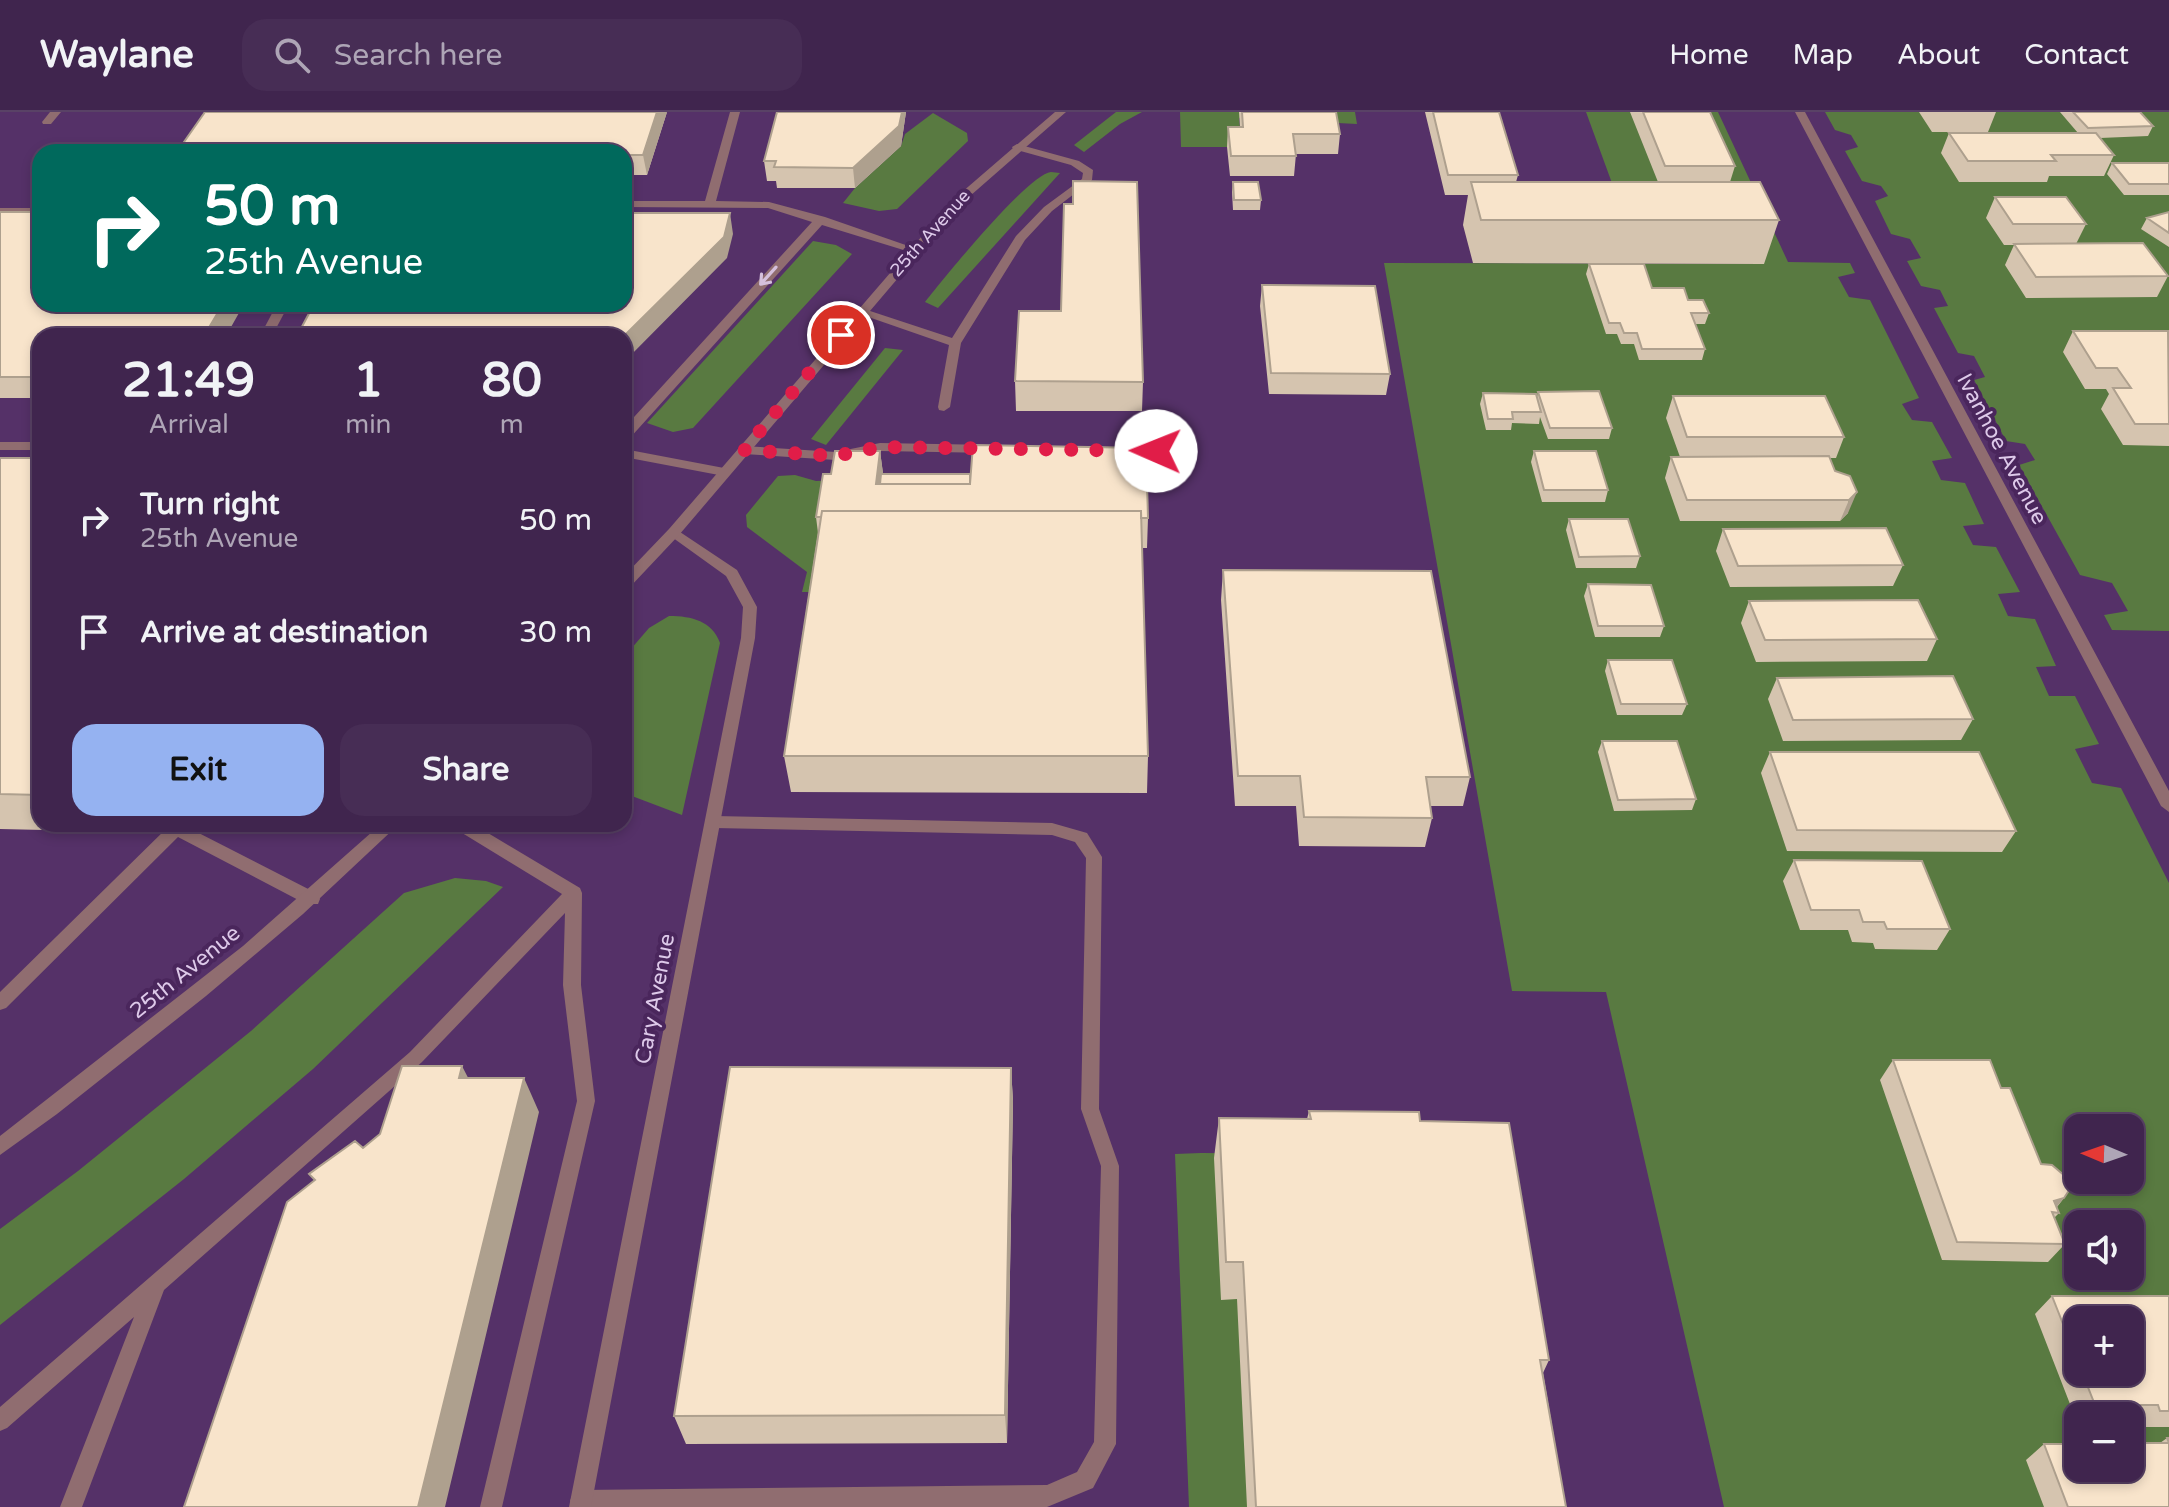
<!DOCTYPE html>
<meta charset="utf-8">
<style>
:root{--surface:#40254e;--page:#472d55;--text:#f1f3f6;--muted:#aea5b6;--line:#594266;--accent:#95b2f1}
body{margin:0;font-family:"Varela Round",sans-serif;background:var(--page);color:var(--text);height:100vh;display:flex;flex-direction:column;font-size:30px;white-space:nowrap}
*{box-sizing:border-box;margin:0}
p{font-size:26px;color:var(--muted)}
.icon{flex:none;width:44px;height:44px;fill:none;stroke:currentColor;stroke-width:2;stroke-linecap:round;stroke-linejoin:round}
.map{position:relative;flex:1;overflow:hidden}
.panel{position:absolute;left:32px;top:216px;width:600px;height:504px;display:flex;flex-direction:column;background:var(--surface);border-radius:24px;box-shadow:0 4px 12px #0003,0 0 0 2px var(--line)}
.panel>*{flex:none}
.guide{position:absolute;left:32px;top:32px;width:600px;height:168px;border-radius:24px;box-shadow:0 4px 12px #0003,0 0 0 2px var(--line);background:#00695c;color:#fff;overflow:hidden}
.needle{width:52px;rotate:272deg}
.buttons{position:absolute;left:2064px;top:1002px;display:grid;gap:16px}
.buttons a{display:grid;place-items:center;width:80px;height:80px;border-radius:16px;background:var(--surface);box-shadow:0 4px 12px #0003,0 0 0 2px var(--line);font-size:40px}
.pin{position:absolute;display:grid;place-items:center;width:68px;height:68px;color:#fff;margin:-34px;border:4px solid #fff;border-radius:50%;box-shadow:0 2px 8px #0007}
.me{position:absolute;width:88px;margin:-44px;rotate:271deg;stroke-linejoin:round;filter:drop-shadow(0 0 6px #0008)}
.turn{display:flex;align-items:center;gap:28px;height:168px;padding:0 40px;font-size:36px}
.turn .icon{width:104px;height:104px;stroke-width:2.5}
.turn b{display:block;font-size:56px;line-height:68px}
.eta{display:flex;justify-content:space-evenly;align-items:center;height:136px;text-align:center}
.eta b{font-size:48px;font-weight:700;line-height:56px}
.primary-button{display:flex;gap:16px;margin-top:auto;padding:16px 40px}
.primary-button a{flex:1;height:92px;border-radius:24px;background:var(--accent);color:#111;font-size:32px;font-weight:700;line-height:92px;text-align:center}
.primary-button a+a{background:var(--page);color:var(--text)}
ul{padding:0;list-style:none}
li{display:flex;align-items:center;gap:24px;height:112px;padding:0 40px}
li div{flex:1}
li b{display:block;font-size:30px}
li em{font-style:normal}
header{display:flex;align-items:center;gap:48px;box-sizing:border-box;height:112px;padding:0 40px;background:var(--surface);border-bottom:2px solid var(--line)}
header strong{font-size:38px}
nav{display:flex;gap:44px;margin-inline-start:auto;font-size:28px}
.search{width:560px;height:72px;background:var(--page);display:flex;align-items:center;gap:20px;box-sizing:border-box;padding:0 28px;border-radius:24px;color:var(--muted);font-size:30px}
.map>svg:first-child{display:block}
.green{fill:#597a41;fill-rule:evenodd}
.lines{fill:none;stroke-linecap:round;stroke-linejoin:round}
.service{fill:#906d70;fill-rule:evenodd}
.minor{fill:#906d70;fill-rule:evenodd}
.tertiary{fill:#906d70;fill-rule:evenodd}
.wall{fill:#d5c4af;fill-rule:evenodd}
.shaded-wall{fill:#aea08e}
.building{fill:#f8e4cb;stroke:#aea08e;stroke-width:2}
.oneway{stroke:#d5c0dd}
.route{stroke:#e11d48;stroke-width:14;stroke-dasharray:0 25.2}
.labels{text-anchor:middle;dominant-baseline:central;stroke-width:8;stroke-linejoin:round;paint-order:stroke}
.far-street-label{font-size:18px;fill:#ddc9e9;stroke:#4a265c}
.street-label{font-size:22px;fill:#ddc9e9;stroke:#4a265c}
</style>
<header>
<strong>Waylane</strong>
<div class="search"><svg class="icon" aria-label="search" viewBox="0 0 24 24"><circle cx="10" cy="10" r="6"/><path d="M15 15l6 6"/></svg>Search here</div>
<nav><a>Home</a><a>Map</a><a>About</a><a>Contact</a></nav>
</header>
<div class="map">
<svg width="2169" height="1395" viewBox="0 0 2169 1395">
<rect width="100%" height="100%" fill="#553168"/>
<path class="green" d="M 1116,0 L 1142,0 L 1120,12 L 1084,40 L 1074,33 Z
M 1180,0 L 1355,0 L 1357,12 L 1239,6 L 1242,35 L 1181,35 Z
M 1586,0 L 1718,0 L 1788,150 L 1850,151 L 1855,161 L 1838,165 L 1849,185 L 1870,188 L 1919,286 L 1902,292 L 1912,308 L 1932,310 L 1952,346 L 1932,349 L 1941,368 L 1965,371 L 1984,412 L 1963,414 L 1973,433 L 1996,435 L 2020,480 L 1998,482 L 2008,504 L 2035,507 L 2056,554 L 2036,555 L 2049,584 L 2075,584 L 2099,632 L 2075,637 L 2092,671 L 2121,676 L 2169,771 L 2169,1395 L 1724,1395 L 1606,880 L 1512,879 L 1384,151 L 1763,152 L 1624,104 ZM 2078,1016 L 2130,1016 L 2130,1068 L 2078,1068 ZM 2078,1112 L 2130,1112 L 2130,1164 L 2078,1164 ZM 2078,1208 L 2130,1208 L 2130,1260 L 2078,1260 ZM 2078,1304 L 2130,1304 L 2130,1356 L 2078,1356 Z
M 1825,0 L 2169,0 L 2169,519 L 2112,518 L 2104,503 L 2128,499 L 2112,471 L 2080,463 L 2019,353 L 2035,348 L 2025,332 L 2006,329 L 1974,268 L 1985,265 L 1974,244 L 1958,241 L 1934,196 L 1948,194 L 1940,178 L 1921,174 L 1907,149 L 1921,146 L 1910,127 L 1891,122 L 1875,89 L 1888,84 L 1881,74 L 1862,69 L 1845,39 L 1858,35 L 1851,23 L 1835,18 Z
M 933,1 L 967,21 L 968,29 L 897,97 L 879,99 L 843,91 L 855,76 L 901,34 L 905,22 Z
M 1051,60 L 1060,61 L 938,196 L 925,190 C 944,166 1027,63 1051,60 Z
M 813,129 L 836,133 L 852,142 L 693,316 L 673,320 L 647,311 Z
M 885,236 L 903,238 L 826,333 L 811,327 Z
M 795,363 L 816,369 L 839,368 L 821,480 L 802,480 L 807,460 L 747,415 L 746,403 L 778,364 Z
M 669,504 C 692,504 712,509 720,531 L 682,703 L 624,681 L 624,545 L 649,516 Z
M 455,766 L 486,769 L 503,775 L 313,957 L 184,1067 L 0,1213 L 0,1117 L 78,1059 L 251,919 L 404,781 Z
M 1201,1041 L 1501,1043 L 1534,1395 L 1189,1395 L 1175,1042 Z"/>
<g class="lines">
<path class="service" d="M 50,0 L 61,0 L 51,12 L 43,12 L 42,10 Z
M 730,0 L 740,0 L 716,89 L 769,90 L 825,105 L 920,138 L 910,140 L 822,113 L 629,327 L 624,328 L 624,316 L 812,110 L 768,96 L 624,95 L 624,89 L 705,89 Z
M 1017,32 L 1079,49 L 1093,58 L 1092,68 L 1052,99 L 1025,128 L 961,231 L 950,295 L 944,299 L 939,298 L 938,295 L 949,233 L 854,200 L 856,197 L 864,197 L 952,226 L 1016,124 L 1044,95 L 1082,67 L 1083,61 L 1071,53 L 1013,37 L 1012,35 Z
M 0,96 L 40,96 L 40,102 L 0,102 Z
M 277,192 L 289,192 L 272,224 L 260,224 Z
M 0,330 L 40,330 L 40,338 L 0,338 Z
M 880,331 L 993,333 L 1000,337 L 993,341 L 880,339 L 836,348 L 744,342 L 737,338 L 744,334 L 836,340 Z
M 1125,334 L 1187,335 L 1194,339 L 1187,343 L 1120,341 L 1118,338 Z
M 624,337 L 724,356 L 731,360 L 724,364 L 624,345 Z
M 714,704 L 1052,711 L 1087,721 L 1102,745 L 1099,997 L 1119,1054 L 1116,1332 L 1093,1376 L 1047,1395 L 573,1395 L 570,1389 L 573,1381 L 581,1378 L 1047,1373 L 1077,1360 L 1094,1330 L 1101,1054 L 1081,997 L 1086,746 L 1075,730 L 1052,723 L 714,716 L 708,714 L 706,710 L 708,706 Z
M 171,712 L 189,712 L 187,715 L 318,782 L 320,787 L 318,792 L 306,792 L 178,725 L 6,896 L 0,898 L 0,880 Z
M 452,712 L 473,712 L 580,776 L 582,781 L 581,873 L 595,989 L 502,1395 L 480,1395 L 577,989 L 563,873 L 565,801 L 422,950 L 164,1178 L 82,1395 L 60,1395 L 134,1205 L 7,1316 L 0,1319 L 0,1295 L 410,940 L 562,782 L 454,716 Z"/>
<path class="minor" d="M 1795,0 L 1805,0 L 2169,679 L 2169,700 L 2161,694 Z
M 674,416 L 737,458 L 757,495 L 755,526 L 591,1395 L 569,1395 L 741,526 L 743,495 L 726,464 L 669,423 L 667,420 Z"/>
<path class="tertiary" d="M 1055,0 L 1066,0 L 962,91 L 679,423 L 629,476 L 624,478 L 624,464 L 669,417 L 954,87 Z
M 381,712 L 399,712 L 303,802 L 206,884 L 57,1002 L 0,1043 L 0,1024 L 243,834 Z"/>
</g>
<path class="wall" d="M 667,0 L 647,63 L 624,63 L 624,40 Z
M 777,0 L 906,0 L 901,34 L 855,76 L 777,76 L 776,69 L 767,69 L 764,49 Z
M 1239,0 L 1336,0 L 1340,22 L 1338,42 L 1296,42 L 1294,64 L 1230,64 L 1227,35 L 1228,15 L 1240,15 Z
M 1425,0 L 1499,0 L 1518,63 L 1516,70 L 1658,70 L 1630,0 L 1710,0 L 1735,54 L 1730,70 L 1779,108 L 1764,152 L 1473,151 L 1463,113 L 1468,83 L 1445,83 Z
M 1919,0 L 1996,0 L 1988,20 L 1932,20 Z
M 2060,0 L 2140,0 L 2153,14 L 2148,24 L 2100,26 L 2114,43 L 2104,64 L 2049,64 L 2047,70 L 1959,70 L 1941,41 L 1949,21 L 2078,21 Z
M 2112,51 L 2169,51 L 2169,83 L 2124,83 L 2107,62 Z
M 1233,70 L 1261,88 L 1260,98 L 1233,98 L 1232,80 Z
M 1995,85 L 2086,112 L 2076,132 L 2168,164 L 2157,185 L 2026,186 L 2005,153 L 2014,133 L 2004,133 L 1986,106 Z
M 1073,92 L 1143,270 L 1142,299 L 1016,299 L 1015,269 L 1061,199 Z
M 0,100 L 40,224 L 40,286 L 0,286 Z
M 2169,100 L 2169,135 L 2141,117 L 2147,106 Z
M 1589,152 L 1652,176 L 1688,188 L 1709,201 L 1705,212 L 1695,212 L 1705,237 L 1702,248 L 1639,248 L 1634,232 L 1621,232 L 1617,222 L 1606,222 L 1586,162 Z
M 1262,173 L 1390,262 L 1386,283 L 1269,282 L 1260,194 Z
M 2073,219 L 2169,221 L 2169,334 L 2123,333 L 2101,297 L 2109,282 L 2106,277 L 2085,277 L 2063,240 Z
M 1538,280 L 1612,316 L 1609,327 L 1548,327 L 1540,305 L 1539,312 L 1512,311 L 1511,318 L 1486,318 L 1480,292 L 1483,281 L 1537,285 Z
M 1673,284 L 1844,325 L 1836,346 L 1829,346 L 1835,359 L 1850,364 L 1848,401 L 1840,409 L 1680,409 L 1665,366 L 1671,345 L 1680,345 L 1666,306 Z
M 880,339 L 883,362 L 1148,406 L 1147,436 L 1142,436 L 1148,644 L 1147,681 L 791,680 L 784,644 L 818,421 L 816,405 L 831,362 Z
M 1534,339 L 1608,378 L 1605,390 L 1542,390 L 1531,350 Z
M 0,346 L 40,346 L 40,712 L 91,712 L 88,719 L 0,717 Z
M 1569,407 L 1640,444 L 1636,456 L 1576,456 L 1566,418 Z
M 1723,417 L 1903,453 L 1893,474 L 1730,475 L 1716,439 Z
M 1223,458 L 1470,665 L 1463,694 L 1430,694 L 1432,706 L 1425,735 L 1299,734 L 1296,694 L 1235,694 L 1221,488 Z
M 1588,472 L 1664,514 L 1660,525 L 1595,525 L 1584,484 Z
M 1749,489 L 1937,527 L 1927,549 L 1756,550 L 1741,511 Z
M 1608,548 L 1687,592 L 1682,603 L 1617,603 L 1605,559 Z
M 1777,566 L 1973,607 L 1961,628 L 1783,629 L 1768,587 Z
M 1602,629 L 1696,687 L 1692,698 L 1614,699 L 1598,640 Z
M 1770,640 L 2016,719 L 2002,740 L 1787,739 L 1761,661 Z
M 1794,748 L 1950,817 L 1937,838 L 1875,837 L 1873,831 L 1852,830 L 1848,818 L 1800,818 L 1783,769 Z
M 1893,948 L 2001,976 L 2041,1052 L 2064,1086 L 2057,1095 L 2059,1101 L 2054,1106 L 2065,1132 L 2048,1150 L 1942,1148 L 1880,968 Z
M 1011,956 L 1013,989 L 1007,1331 L 686,1332 L 674,1304 Z
M 1309,999 L 1420,1009 L 1549,1248 L 1543,1261 L 1566,1395 L 1247,1395 L 1237,1187 L 1221,1188 L 1214,1046 L 1219,1006 L 1307,1007 Z
M 2052,1184 L 2169,1184 L 2169,1315 L 2140,1315 L 2138,1310 L 2130,1310 L 2130,1304 L 2078,1304 L 2078,1310 L 2077,1310 L 2035,1202 ZM 2078,1208 L 2130,1260 L 2078,1260 Z
M 2167,1326 L 2169,1326 L 2169,1395 L 2044,1395 L 2026,1348 L 2044,1332 L 2160,1331 Z"/>
<path class="shaded-wall" d="M 657,0 L 667,0 L 647,63 L 643,43 Z
M 902,0 L 906,0 L 901,34 L 855,76 L 853,56 Z
M 730,101 L 733,122 L 727,146 L 624,250 L 624,224 Z
M 223,192 L 244,192 L 226,224 L 204,224 Z
M 880,339 L 884,368 L 880,402 L 876,372 Z
M 1857,380 L 1848,401 L 1840,409 L 1849,388 Z
M 83,712 L 91,712 L 88,719 Z
M 462,954 L 479,987 L 459,966 Z
M 1011,956 L 1013,989 L 1007,1331 L 1005,1303 Z
M 524,966 L 539,1000 L 445,1395 L 418,1395 Z
M 2064,1086 L 2048,1105 L 2054,1089 Z"/>
<path class="building" d="M 205,0 L 657,0 L 643,43 L 624,43 L 624,40 L 177,40 Z
M 777,0 L 902,0 L 899,14 L 853,56 L 774,55 L 776,49 L 764,49 Z
M 1242,0 L 1336,0 L 1340,22 L 1293,22 L 1296,44 L 1231,44 L 1228,15 L 1243,15 Z
M 1433,0 L 1499,0 L 1518,63 L 1448,63 Z
M 1643,0 L 1710,0 L 1735,54 L 1665,54 Z
M 2073,0 L 2140,0 L 2153,14 L 2088,16 Z
M 1949,21 L 2096,21 L 2114,43 L 2051,43 L 2056,49 L 1968,49 Z
M 2112,51 L 2169,51 L 2169,72 L 2129,72 Z
M 1073,69 L 1137,70 L 1143,270 L 1015,269 L 1019,199 L 1061,199 L 1064,92 L 1073,92 Z
M 1233,70 L 1258,70 L 1261,88 L 1234,88 Z
M 1471,70 L 1760,70 L 1779,108 L 1481,108 Z
M 1995,85 L 2066,85 L 2086,112 L 2013,112 Z
M 0,100 L 40,100 L 40,192 L 223,192 L 204,224 L 40,224 L 40,265 L 0,265 Z
M 2169,100 L 2169,121 L 2147,106 Z
M 624,101 L 730,101 L 724,125 L 624,224 L 297,224 L 314,192 L 624,192 Z
M 2143,131 L 2168,164 L 2036,165 L 2014,132 Z
M 1589,152 L 1644,152 L 1652,176 L 1684,176 L 1688,188 L 1703,188 L 1709,201 L 1691,201 L 1705,237 L 1642,237 L 1637,221 L 1624,221 L 1620,211 L 1609,211 Z
M 1262,173 L 1375,174 L 1390,262 L 1271,261 Z
M 2073,219 L 2168,219 L 2169,312 L 2135,312 L 2113,276 L 2131,276 L 2117,256 L 2096,256 Z
M 1599,279 L 1612,316 L 1550,316 L 1538,280 Z
M 1483,281 L 1536,282 L 1541,300 L 1512,300 L 1513,307 L 1488,307 Z
M 1673,284 L 1825,284 L 1844,325 L 1687,325 Z
M 973,333 L 1146,336 L 1148,406 L 1141,406 L 1141,399 L 822,399 L 821,405 L 816,405 L 823,362 L 831,362 L 835,339 L 880,339 L 876,372 L 970,372 Z
M 1534,339 L 1596,339 L 1608,378 L 1544,378 Z
M 1829,344 L 1835,359 L 1850,364 L 1857,380 L 1849,388 L 1687,388 L 1671,345 Z
M 0,346 L 40,346 L 40,683 L 0,682 Z
M 881,362 L 970,362 L 970,372 L 880,372 Z
M 822,399 L 1141,399 L 1148,644 L 784,644 Z
M 1569,407 L 1628,407 L 1640,444 L 1579,445 Z
M 1886,416 L 1903,453 L 1738,454 L 1723,417 Z
M 1223,458 L 1431,459 L 1470,665 L 1426,665 L 1432,706 L 1304,705 L 1300,664 L 1238,664 Z
M 1588,472 L 1651,473 L 1664,514 L 1598,514 Z
M 1918,488 L 1937,527 L 1765,528 L 1749,489 Z
M 1608,548 L 1672,548 L 1687,592 L 1621,592 Z
M 1953,564 L 1973,607 L 1793,608 L 1777,566 Z
M 1602,629 L 1677,629 L 1696,687 L 1618,688 Z
M 1770,640 L 1979,640 L 2016,719 L 1797,718 Z
M 1794,748 L 1922,749 L 1950,817 L 1887,817 L 1884,810 L 1863,810 L 1859,798 L 1811,798 Z
M 1893,948 L 1990,948 L 2001,976 L 2010,976 L 2041,1052 L 2052,1053 L 2065,1064 L 2070,1077 L 2064,1086 L 2054,1089 L 2059,1101 L 2052,1100 L 2065,1132 L 1957,1130 Z
M 402,954 L 462,954 L 459,966 L 524,966 L 418,1395 L 184,1395 L 287,1090 L 315,1068 L 309,1062 L 355,1029 L 363,1036 L 380,1022 Z
M 730,955 L 1011,956 L 1005,1303 L 674,1304 Z
M 1309,999 L 1419,1000 L 1420,1009 L 1509,1011 L 1549,1248 L 1540,1248 L 1566,1395 L 1256,1395 L 1243,1150 L 1226,1150 L 1219,1006 L 1311,1007 Z
M 2052,1184 L 2169,1184 L 2169,1299 L 2160,1299 L 2158,1293 L 2095,1293 L 2082,1260 L 2130,1260 L 2130,1208 L 2078,1208 L 2078,1250 Z
M 2167,1326 L 2169,1326 L 2169,1395 L 2068,1395 L 2044,1332 L 2078,1332 L 2078,1356 L 2130,1356 L 2130,1331 L 2169,1331 Z"/>
<defs><path id="oneway-shaft" d="M-6 0H5M1.5-3L5.5 0L1.5 3" fill="none" stroke-width="1.6" stroke-linecap="round" stroke-linejoin="round" transform="scale(2)"/></defs>
<use class="oneway" href="#oneway-shaft" transform="translate(768 164) rotate(132)"/>
<g class="lines">
<path class="route" d="M 841,223 L 744,338 L 836,344 L 880,335 L 1156,339"/>
</g>
<g class="labels">
<g class="far-street-label">
<text transform="translate(930 121) rotate(-48)">25th Avenue</text>
</g>
<g class="street-label">
<text transform="translate(2002 337) rotate(62)">Ivanhoe Avenue</text>
<text transform="translate(185 860) rotate(-39)">25th Avenue</text>
<text transform="translate(655 887) rotate(-79)">Cary Avenue</text>
</g>
</g>
</svg>
<div class="buttons">
<a><svg class="needle" viewBox="-14 -14 28 28"><path d="M0-13l5 13h-10z" fill="#e53935"/><path d="M0 13l5-13h-10z" fill="#aea5b6"/></svg></a>
<a><svg class="icon" aria-label="sound" viewBox="0 0 24 24"><path d="M4 9h4l5-4v14l-5-4H4zM17 9q2 3 0 6"/></svg></a>
<a>+</a>
<a>−</a>
</div>
<div class="pin" style="left:841px;top:223px;background:#d93025"><svg class="icon" aria-label="arrive" viewBox="0 0 24 24"><path d="M6 21V4h12l-3 4 3 4H6"/></svg></div>
<svg class="me" style="left:1156px;top:339px" viewBox="-20 -20 40 40"><circle r="19" fill="#fff"/><path d="M0-13L10 11 0 6-10 11z" fill="#e11d48"/></svg>
<div class="guide">
<div class="turn"><svg class="icon" aria-label="right" viewBox="0 0 24 24"><path d="M7 20v-9h11M14 6l5 5-5 5"/></svg><div><b>50 m</b>25th Avenue</div></div>
</div>
<section class="panel">
<div class="eta">
<div><b>21:49</b><p>Arrival</p></div>
<div><b>1</b><p>min</p></div>
<div><b>80</b><p>m</p></div>
</div>
<ul>
<li><svg class="icon" aria-label="right" viewBox="0 0 24 24"><path d="M7 20v-9h11M14 6l5 5-5 5"/></svg><div><b>Turn right</b><p>25th Avenue</p></div><em>50 m</em></li>
<li><svg class="icon" aria-label="arrive" viewBox="0 0 24 24"><path d="M6 21V4h12l-3 4 3 4H6"/></svg><div><b>Arrive at destination</b></div><em>30 m</em></li>
</ul>
<div class="primary-button"><a>Exit</a><a>Share</a></div>
</section>
</div>
